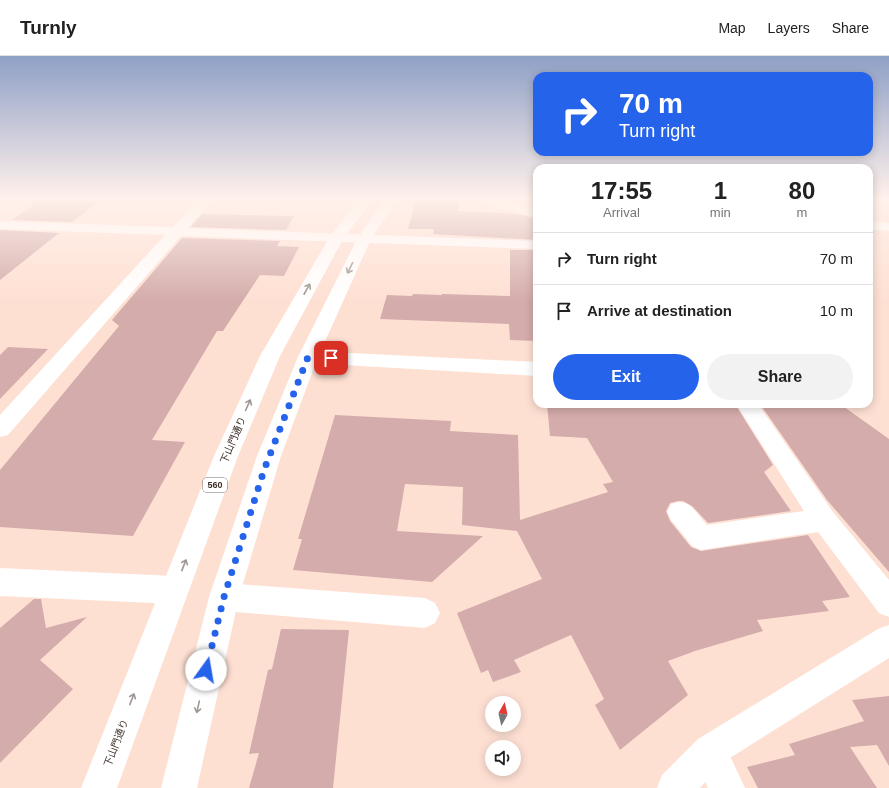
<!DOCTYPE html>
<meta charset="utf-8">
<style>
:root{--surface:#fff;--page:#f2f2f2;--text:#222;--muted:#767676;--line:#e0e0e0;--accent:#2563eb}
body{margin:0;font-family:Arial,"Noto Sans JP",sans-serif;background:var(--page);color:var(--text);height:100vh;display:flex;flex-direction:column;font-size:15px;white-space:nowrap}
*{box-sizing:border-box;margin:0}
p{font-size:13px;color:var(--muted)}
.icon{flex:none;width:22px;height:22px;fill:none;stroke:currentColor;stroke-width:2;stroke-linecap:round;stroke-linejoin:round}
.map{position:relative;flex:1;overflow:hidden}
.panel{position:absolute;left:533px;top:108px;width:340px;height:244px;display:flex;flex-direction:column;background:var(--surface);border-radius:12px;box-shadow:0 2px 10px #0003}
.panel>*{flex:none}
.guide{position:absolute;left:533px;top:16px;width:340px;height:84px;border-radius:12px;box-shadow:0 2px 10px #0003;background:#2563eb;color:#fff;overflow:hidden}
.needle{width:26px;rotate:8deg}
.fabs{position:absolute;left:485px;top:640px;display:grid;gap:8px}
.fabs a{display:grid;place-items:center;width:36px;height:36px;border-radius:50%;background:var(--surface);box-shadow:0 2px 10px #0003;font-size:20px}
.pin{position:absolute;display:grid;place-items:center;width:34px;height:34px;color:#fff;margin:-17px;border-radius:8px;box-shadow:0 2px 6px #0006}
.me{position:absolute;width:44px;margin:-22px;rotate:13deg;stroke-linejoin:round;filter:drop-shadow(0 0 3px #0008)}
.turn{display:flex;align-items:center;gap:14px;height:84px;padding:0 20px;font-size:18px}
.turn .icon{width:52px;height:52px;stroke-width:2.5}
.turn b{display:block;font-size:28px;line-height:34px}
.eta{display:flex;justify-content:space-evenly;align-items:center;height:68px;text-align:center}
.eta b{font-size:24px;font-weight:700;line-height:28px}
.button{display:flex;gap:8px;margin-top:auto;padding:8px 20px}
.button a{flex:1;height:46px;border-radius:24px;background:var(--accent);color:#fff;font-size:16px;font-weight:700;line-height:46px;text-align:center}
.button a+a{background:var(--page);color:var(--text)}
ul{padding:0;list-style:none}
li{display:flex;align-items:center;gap:12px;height:52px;padding:0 20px;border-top:1px solid var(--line)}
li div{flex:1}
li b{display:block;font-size:15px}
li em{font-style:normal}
header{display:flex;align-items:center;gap:24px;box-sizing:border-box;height:56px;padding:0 20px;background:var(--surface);border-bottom:1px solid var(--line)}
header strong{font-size:19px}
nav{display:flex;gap:22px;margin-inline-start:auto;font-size:14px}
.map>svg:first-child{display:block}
.building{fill:#d4acab}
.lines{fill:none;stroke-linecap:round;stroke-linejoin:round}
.street{fill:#fff;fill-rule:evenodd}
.secondary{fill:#fff;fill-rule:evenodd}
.primary{fill:#fff;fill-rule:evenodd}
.oneway{stroke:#9e9794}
.route{stroke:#2563eb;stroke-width:7;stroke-dasharray:0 12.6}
.labels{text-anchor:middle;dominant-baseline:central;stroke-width:3;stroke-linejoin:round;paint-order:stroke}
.shield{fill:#fff;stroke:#776d69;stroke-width:1}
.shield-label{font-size:9px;font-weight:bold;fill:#3d2f29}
.street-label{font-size:10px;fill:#3d2f29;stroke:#fff}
</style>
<header>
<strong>Turnly</strong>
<nav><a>Map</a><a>Layers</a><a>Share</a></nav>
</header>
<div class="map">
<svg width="889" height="732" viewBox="0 0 889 732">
<rect width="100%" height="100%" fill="#fee0d3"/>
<path class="building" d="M 32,143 L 102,143 L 72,166 L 12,164 L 32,150 Z
M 420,143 L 460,143 L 458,155 L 518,158 L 537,163 L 537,184 L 433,178 L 434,173 L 408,173 L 415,147 L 419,147 Z
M 202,158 L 294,160 L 286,174 L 191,171 Z
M 0,174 L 59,177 L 0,224 Z
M 182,182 L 280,185 L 277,190 L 299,191 L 284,220 L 260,219 L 223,275 L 217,275 L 152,384 L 185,386 L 133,480 L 0,471 L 0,414 L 119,270 L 112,264 Z
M 510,194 L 537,194 L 537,285 L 510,284 L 509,268 L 380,263 L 387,239 L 412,240 L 413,238 L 442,239 L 442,238 L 510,240 Z
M 8,291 L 48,293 L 0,343 L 0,299 Z
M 547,348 L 735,348 L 773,409 L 764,416 L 791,455 L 708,467 L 692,450 L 683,445 L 678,445 L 670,447 L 666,455 L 670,465 L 691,491 L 701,495 L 808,479 L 850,541 L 822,545 L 829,555 L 757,564 L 763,575 L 695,595 L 668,605 L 688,639 L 620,694 L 595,649 L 604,643 L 571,579 L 514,604 L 521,616 L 493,626 L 488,614 L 481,617 L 457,557 L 542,523 L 517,475 L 462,469 L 463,431 L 405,428 L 397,475 L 483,480 L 432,526 L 293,514 L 302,483 L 298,483 L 335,359 L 451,365 L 450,375 L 518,379 L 520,464 L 608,436 L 603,428 L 613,426 L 587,382 L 550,380 Z
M 760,348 L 840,348 L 889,383 L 889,516 L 827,444 Z
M 34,543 L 41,543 L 46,572 L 87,561 L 40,604 L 73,633 L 0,707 L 0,572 Z
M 281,573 L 349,574 L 333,732 L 249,732 L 259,697 L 249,698 L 268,614 L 272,613 Z
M 889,640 L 889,710 L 877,689 L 850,691 L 877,732 L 758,732 L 747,711 L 795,699 L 789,688 L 864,665 L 852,644 Z"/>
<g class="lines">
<path class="street" d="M 199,143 L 213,143 L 188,172 L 537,185 L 537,193 L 181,180 L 8,379 L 0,381 L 0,359 L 165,179 L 0,173 L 0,165 L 173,171 Z
M 476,143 L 497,143 L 537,154 L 537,162 L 478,146 Z
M 880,143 L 889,143 L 889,150 L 884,149 Z
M 869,165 L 889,167 L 889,175 L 869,173 Z
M 308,295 L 537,306 L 537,320 L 308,307 L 301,305 L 298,301 L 301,297 Z
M 736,348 L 758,348 L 833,456 L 889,524 L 889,561 L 879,557 L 818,476 L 701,494 L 692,490 L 671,464 L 667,456 L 671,448 C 690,441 695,456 707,469 L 804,455 Z
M 0,512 L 174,520 L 184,524 L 188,534 L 184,544 L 174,548 L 0,540 Z
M 224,527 L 425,542 L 435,547 L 440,557 L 435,567 L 425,572 L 224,555 L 214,551 L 209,541 L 214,531 Z
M 710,677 L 722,683 L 745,732 L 708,732 L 692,695 L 698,683 Z"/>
<path class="secondary" d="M 889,569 L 889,602 L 722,707 L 700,732 L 657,732 L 662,719 L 698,683 L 878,573 Z"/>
<path class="primary" d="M 359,143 L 373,143 L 343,183 L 280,300 L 238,400 L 117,732 L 81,732 L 214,400 L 260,300 L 329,182 Z
M 385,143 L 398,143 L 371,183 L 318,301 L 281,400 L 239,541 L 197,732 L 161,732 L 209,541 L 257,400 L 298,301 L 357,183 Z"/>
</g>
<defs><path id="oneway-shaft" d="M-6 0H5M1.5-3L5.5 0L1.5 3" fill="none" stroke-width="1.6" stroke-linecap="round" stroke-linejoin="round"/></defs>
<g class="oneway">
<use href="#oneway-shaft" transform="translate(350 212) rotate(116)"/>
<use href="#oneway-shaft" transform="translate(307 233) rotate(-61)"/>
<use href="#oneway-shaft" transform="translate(248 349) rotate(-66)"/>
<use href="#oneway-shaft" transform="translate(184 509) rotate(-69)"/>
<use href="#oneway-shaft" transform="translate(132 643) rotate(-69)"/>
<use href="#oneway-shaft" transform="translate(198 651) rotate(103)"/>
</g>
<linearGradient id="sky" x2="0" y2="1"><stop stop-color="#8fa0c6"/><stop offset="0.58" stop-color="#fff1eb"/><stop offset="1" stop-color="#fff1eb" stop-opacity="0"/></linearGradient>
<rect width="889" height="245" fill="url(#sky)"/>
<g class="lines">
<path class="route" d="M 206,614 L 224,541 L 264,414 L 308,301 L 331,302"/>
</g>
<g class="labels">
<rect class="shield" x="203" y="422" width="24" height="14" rx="3"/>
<g class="shield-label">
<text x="215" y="429">560</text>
</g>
<g class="street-label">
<text transform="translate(233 384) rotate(-67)">下山門通り</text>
<text transform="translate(116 687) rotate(-69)">下山門通り</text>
</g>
</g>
</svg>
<div class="fabs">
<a><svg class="needle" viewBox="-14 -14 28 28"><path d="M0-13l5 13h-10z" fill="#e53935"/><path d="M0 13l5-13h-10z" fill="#767676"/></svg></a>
<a><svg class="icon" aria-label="sound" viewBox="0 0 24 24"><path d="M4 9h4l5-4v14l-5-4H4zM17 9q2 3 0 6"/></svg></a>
</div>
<div class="pin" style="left:331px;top:302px;background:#d93025"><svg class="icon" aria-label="arrive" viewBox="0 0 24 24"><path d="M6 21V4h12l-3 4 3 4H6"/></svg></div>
<svg class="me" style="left:206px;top:614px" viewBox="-20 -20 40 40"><circle r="19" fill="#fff"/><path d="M0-13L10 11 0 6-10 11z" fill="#2563eb"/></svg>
<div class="guide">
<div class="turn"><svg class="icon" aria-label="right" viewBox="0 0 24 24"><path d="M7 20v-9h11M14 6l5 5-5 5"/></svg><div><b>70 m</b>Turn right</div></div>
</div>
<section class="panel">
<div class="eta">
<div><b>17:55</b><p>Arrival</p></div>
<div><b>1</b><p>min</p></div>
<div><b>80</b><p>m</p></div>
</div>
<ul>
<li><svg class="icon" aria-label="right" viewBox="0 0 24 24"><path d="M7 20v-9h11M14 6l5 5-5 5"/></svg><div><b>Turn right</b></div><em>70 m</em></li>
<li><svg class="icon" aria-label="arrive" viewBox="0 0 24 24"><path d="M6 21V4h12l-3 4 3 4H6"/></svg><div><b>Arrive at destination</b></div><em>10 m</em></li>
</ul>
<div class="button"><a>Exit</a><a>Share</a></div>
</section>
</div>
